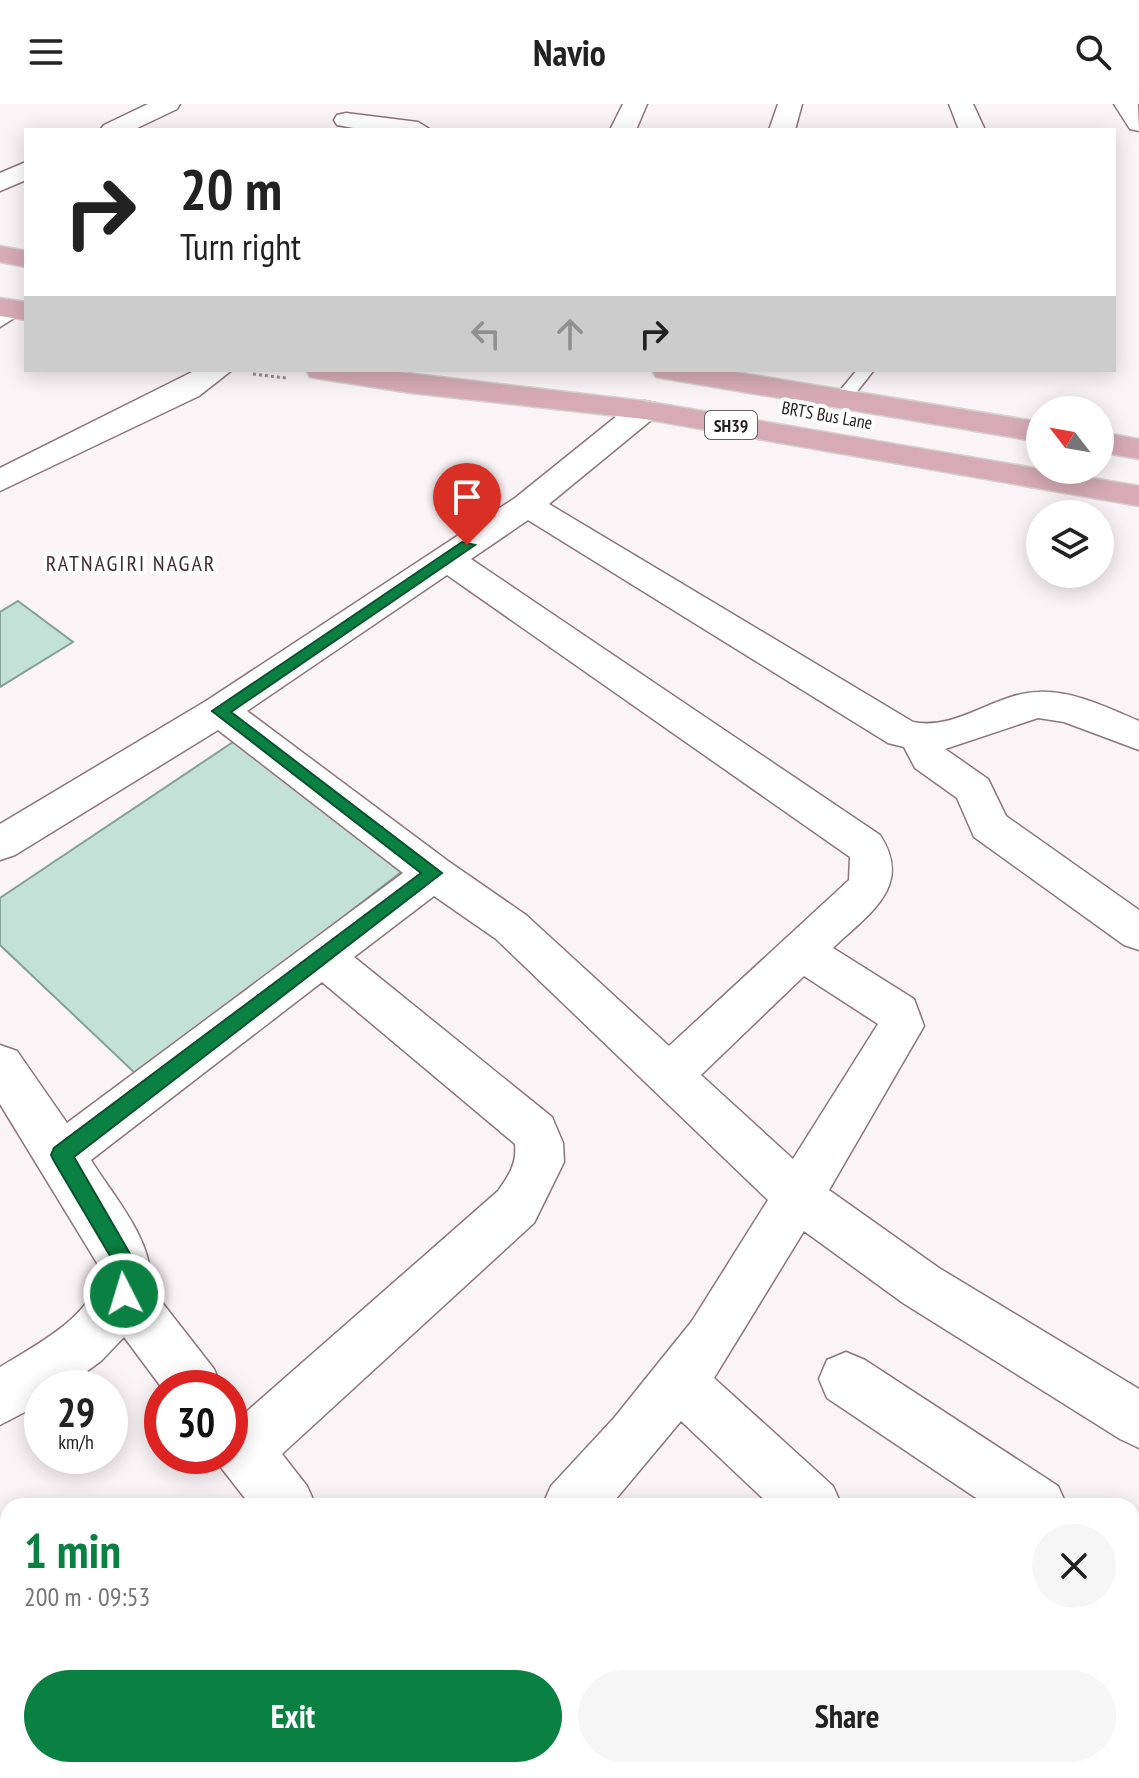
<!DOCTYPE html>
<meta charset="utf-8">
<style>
:root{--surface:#fff;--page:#f6f6f6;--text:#222;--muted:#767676;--accent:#0b8043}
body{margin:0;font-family:"PT Sans Narrow",sans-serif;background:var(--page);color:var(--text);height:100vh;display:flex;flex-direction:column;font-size:30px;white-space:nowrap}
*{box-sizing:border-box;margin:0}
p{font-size:26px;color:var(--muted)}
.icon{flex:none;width:44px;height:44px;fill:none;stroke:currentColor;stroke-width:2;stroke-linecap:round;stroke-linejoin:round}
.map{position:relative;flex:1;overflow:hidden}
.drawer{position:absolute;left:0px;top:1394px;width:1140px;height:280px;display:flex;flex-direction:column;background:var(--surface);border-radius:24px 24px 0 0;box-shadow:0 4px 20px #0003}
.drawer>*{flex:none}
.banner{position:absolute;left:24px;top:24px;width:1092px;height:244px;border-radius:0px;box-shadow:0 4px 20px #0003;background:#fff;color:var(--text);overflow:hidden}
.needle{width:52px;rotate:301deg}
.tools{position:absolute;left:1026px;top:292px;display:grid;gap:16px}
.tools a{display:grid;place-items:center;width:88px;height:88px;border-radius:50%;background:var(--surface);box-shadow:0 4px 20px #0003;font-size:40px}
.speed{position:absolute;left:24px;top:1266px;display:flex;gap:16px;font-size:40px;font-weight:700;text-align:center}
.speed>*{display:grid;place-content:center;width:104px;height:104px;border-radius:50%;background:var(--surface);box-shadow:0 4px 20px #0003;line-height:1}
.speed small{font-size:20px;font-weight:400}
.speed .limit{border:12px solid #d22;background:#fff;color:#111}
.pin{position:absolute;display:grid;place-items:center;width:68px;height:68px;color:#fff;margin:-82px -34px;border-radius:50% 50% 50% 0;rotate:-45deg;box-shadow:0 0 8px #0007}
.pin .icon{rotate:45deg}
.me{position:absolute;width:88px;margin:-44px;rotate:355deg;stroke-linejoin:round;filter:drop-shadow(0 0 6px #0008)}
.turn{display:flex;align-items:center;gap:28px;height:168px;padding:0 24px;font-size:36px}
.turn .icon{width:104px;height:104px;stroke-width:2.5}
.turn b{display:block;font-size:56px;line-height:68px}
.lanes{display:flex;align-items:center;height:76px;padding:0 24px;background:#0003;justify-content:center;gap:40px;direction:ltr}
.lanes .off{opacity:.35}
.round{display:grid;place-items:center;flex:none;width:84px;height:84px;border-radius:42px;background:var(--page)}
.head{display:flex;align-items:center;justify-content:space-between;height:136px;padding:0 24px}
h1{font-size:48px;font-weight:700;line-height:60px;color:var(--accent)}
.primary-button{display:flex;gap:16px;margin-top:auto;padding:16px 24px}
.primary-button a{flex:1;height:92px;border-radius:48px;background:var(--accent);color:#fff;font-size:32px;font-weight:700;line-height:92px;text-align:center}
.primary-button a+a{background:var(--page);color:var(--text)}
header{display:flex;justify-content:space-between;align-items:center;height:104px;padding:0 24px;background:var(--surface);font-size:36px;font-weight:700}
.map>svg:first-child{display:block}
.building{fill:#c3e1d7;stroke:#84a198;stroke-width:2}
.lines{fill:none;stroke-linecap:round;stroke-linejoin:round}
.service-casing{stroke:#8f747b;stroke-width:3}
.minor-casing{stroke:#8f747b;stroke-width:3}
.primary-casing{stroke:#d4d2d3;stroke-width:3}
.path{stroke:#9a9193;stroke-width:3;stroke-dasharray:3 3;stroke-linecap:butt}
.service{fill:#fff;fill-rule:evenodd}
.minor{fill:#fff;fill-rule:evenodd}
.primary{fill:#d6abb7;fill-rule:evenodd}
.route{fill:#0b8043;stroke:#07532c;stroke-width:2}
.labels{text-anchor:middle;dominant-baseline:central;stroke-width:8;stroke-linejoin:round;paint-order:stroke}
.far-street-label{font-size:18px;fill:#291e21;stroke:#fff}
.shield{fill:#fff;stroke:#696264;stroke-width:2}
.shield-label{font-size:18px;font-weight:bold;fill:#291e21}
.neighbourhood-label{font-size:22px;letter-spacing:2px;fill:#412a30;stroke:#fff}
</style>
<header><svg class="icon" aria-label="menu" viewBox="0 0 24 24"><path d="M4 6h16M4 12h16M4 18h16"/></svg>Navio<svg class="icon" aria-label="search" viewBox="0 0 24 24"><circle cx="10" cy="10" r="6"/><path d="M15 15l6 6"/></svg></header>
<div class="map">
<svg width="1139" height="1674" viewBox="0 0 1139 1674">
<rect width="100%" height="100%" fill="#fbf4f6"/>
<path class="building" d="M 18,497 L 73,538 L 0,583 L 0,508 Z
M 239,634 L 409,762 L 138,972 L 0,841 L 0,794 Z
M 231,1666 L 285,1666 L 292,1674 L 223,1674 Z"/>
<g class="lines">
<defs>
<path id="service" d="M 16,201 L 24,206 L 22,209 L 0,223 L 0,210 Z
M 857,266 L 874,266 L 848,299 L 836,299 L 833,295 Z"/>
<path id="minor" d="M 148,0 L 180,0 L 177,5 L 133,26 L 100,26 L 104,21 Z
M 623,0 L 647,0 L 636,26 L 610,26 Z
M 778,0 L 802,0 L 795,26 L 769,26 Z
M 949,0 L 973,0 L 985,26 L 959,26 Z
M 1114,0 L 1138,0 L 1139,27 L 1130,25 Z
M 346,9 L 418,18 L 431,26 L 364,26 L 337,21 L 334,16 L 337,11 Z
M 26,58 L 26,76 L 0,87 L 0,69 Z
M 196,266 L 232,266 L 199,292 L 0,387 L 0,364 Z
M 644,297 L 655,299 L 660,306 L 655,313 L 549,400 L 913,618 C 956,627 995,589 1038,588 C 1072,586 1108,604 1139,617 L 1139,646 L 1064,618 L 1038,614 L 945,645 L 988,675 L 1006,712 L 1139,806 L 1139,846 L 1124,841 L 974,733 L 957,694 L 915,664 L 904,643 L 888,639 L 528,416 L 471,455 L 880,731 C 914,783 868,810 833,844 L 914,895 L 924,922 L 829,1086 L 939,1164 L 1139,1285 L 1139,1344 L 1120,1335 L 903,1199 L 804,1127 L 714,1274 L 833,1382 L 842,1402 L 771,1402 L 681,1317 L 610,1402 L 542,1402 L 551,1382 L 614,1314 L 692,1217 L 768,1096 L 496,835 L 434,792 L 354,853 L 552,1013 L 563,1039 L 564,1058 L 534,1119 L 282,1350 L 307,1382 L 316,1402 L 251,1402 L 212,1352 L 230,1352 L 230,1302 L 245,1309 L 498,1087 C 509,1071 517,1060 515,1040 L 322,878 L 91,1056 C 113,1092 156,1139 150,1183 L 214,1265 L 222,1284 L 162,1284 L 124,1233 L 101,1257 L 64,1284 L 42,1284 L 42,1299 L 0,1321 L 0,1263 C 36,1241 98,1210 100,1164 L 0,1000 L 0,941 L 17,947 L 67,1019 L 403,769 L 218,626 L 15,751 L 0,756 L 0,720 L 206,597 L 515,394 L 633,299 ZM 447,471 L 850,753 L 849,776 L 669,942 L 526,811 L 448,757 L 247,607 ZM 804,872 L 878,920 L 793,1055 L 701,971 Z
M 846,1248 L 865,1256 L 1058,1382 L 1067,1402 L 988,1402 L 827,1294 L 819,1275 L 827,1256 Z
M 1132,1436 L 1139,1439 L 1139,1498 L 1132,1495 Z
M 1132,1621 L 1139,1623 L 1139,1674 L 1110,1674 L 1106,1666 L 1132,1666 Z
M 154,1666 L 221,1666 L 217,1674 L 150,1674 Z
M 483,1666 L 551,1666 L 555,1674 L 487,1674 Z"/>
<path id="primary" d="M 0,142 L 26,147 L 26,163 L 0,158 Z
M 0,194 L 26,198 L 26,216 L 0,212 Z
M 306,266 L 381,266 L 644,297 L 1139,382 L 1139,402 L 644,315 L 411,289 L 321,275 L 310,273 Z
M 652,266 L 723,266 L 1040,318 L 1040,338 L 667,275 L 656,273 Z
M 1100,328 L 1139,335 L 1139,355 L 1100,348 Z"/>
</defs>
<use href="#service" class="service-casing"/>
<use href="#minor" class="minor-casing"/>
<use href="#primary" class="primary-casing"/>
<path class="path" d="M 253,270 L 286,274"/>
<use href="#service" class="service"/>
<use href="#minor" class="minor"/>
<use href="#primary" class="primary"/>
</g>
<path class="route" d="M 462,438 L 475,441 L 231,608 L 442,769 L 74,1053 L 136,1160 L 139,1175 L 132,1197 L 124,1200 L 117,1197 C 112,1186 117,1174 116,1162 L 54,1057 L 51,1051 L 54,1044 L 421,769 L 212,607 Z"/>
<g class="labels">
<g class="far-street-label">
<text transform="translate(827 311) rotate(10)">BRTS Bus Lane</text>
</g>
<rect class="shield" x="705" y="307" width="52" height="28" rx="6"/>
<g class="shield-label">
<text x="731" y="321">SH39</text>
</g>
<g class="neighbourhood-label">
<text x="131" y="459">RATNAGIRI NAGAR</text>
</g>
</g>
</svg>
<div class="tools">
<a><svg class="needle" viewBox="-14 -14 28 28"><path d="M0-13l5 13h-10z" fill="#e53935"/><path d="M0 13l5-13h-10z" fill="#767676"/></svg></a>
<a><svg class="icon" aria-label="layers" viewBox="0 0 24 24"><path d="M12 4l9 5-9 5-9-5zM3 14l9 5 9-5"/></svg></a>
</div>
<div class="speed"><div>29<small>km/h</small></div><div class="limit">30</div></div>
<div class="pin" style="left:467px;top:441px;background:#d93025"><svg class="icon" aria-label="arrive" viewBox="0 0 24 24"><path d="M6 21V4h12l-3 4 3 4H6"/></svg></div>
<svg class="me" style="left:124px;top:1190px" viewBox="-20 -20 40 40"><circle r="17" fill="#0b8043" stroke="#fff" stroke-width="3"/><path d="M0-11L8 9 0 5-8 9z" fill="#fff"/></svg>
<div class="banner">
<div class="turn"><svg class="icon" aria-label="right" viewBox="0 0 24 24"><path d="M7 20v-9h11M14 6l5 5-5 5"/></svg><div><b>20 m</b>Turn right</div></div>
<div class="lanes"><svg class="icon off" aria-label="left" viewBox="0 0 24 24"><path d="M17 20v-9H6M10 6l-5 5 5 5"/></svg><svg class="icon off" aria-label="ahead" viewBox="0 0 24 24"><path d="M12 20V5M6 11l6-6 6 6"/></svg><svg class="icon" aria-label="right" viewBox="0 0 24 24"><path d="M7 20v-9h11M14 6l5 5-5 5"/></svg></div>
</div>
<section class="drawer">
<div class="head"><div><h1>1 min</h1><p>200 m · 09:53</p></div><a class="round"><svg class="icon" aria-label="close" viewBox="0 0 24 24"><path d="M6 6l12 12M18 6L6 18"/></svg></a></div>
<div class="primary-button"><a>Exit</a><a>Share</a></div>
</section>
</div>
